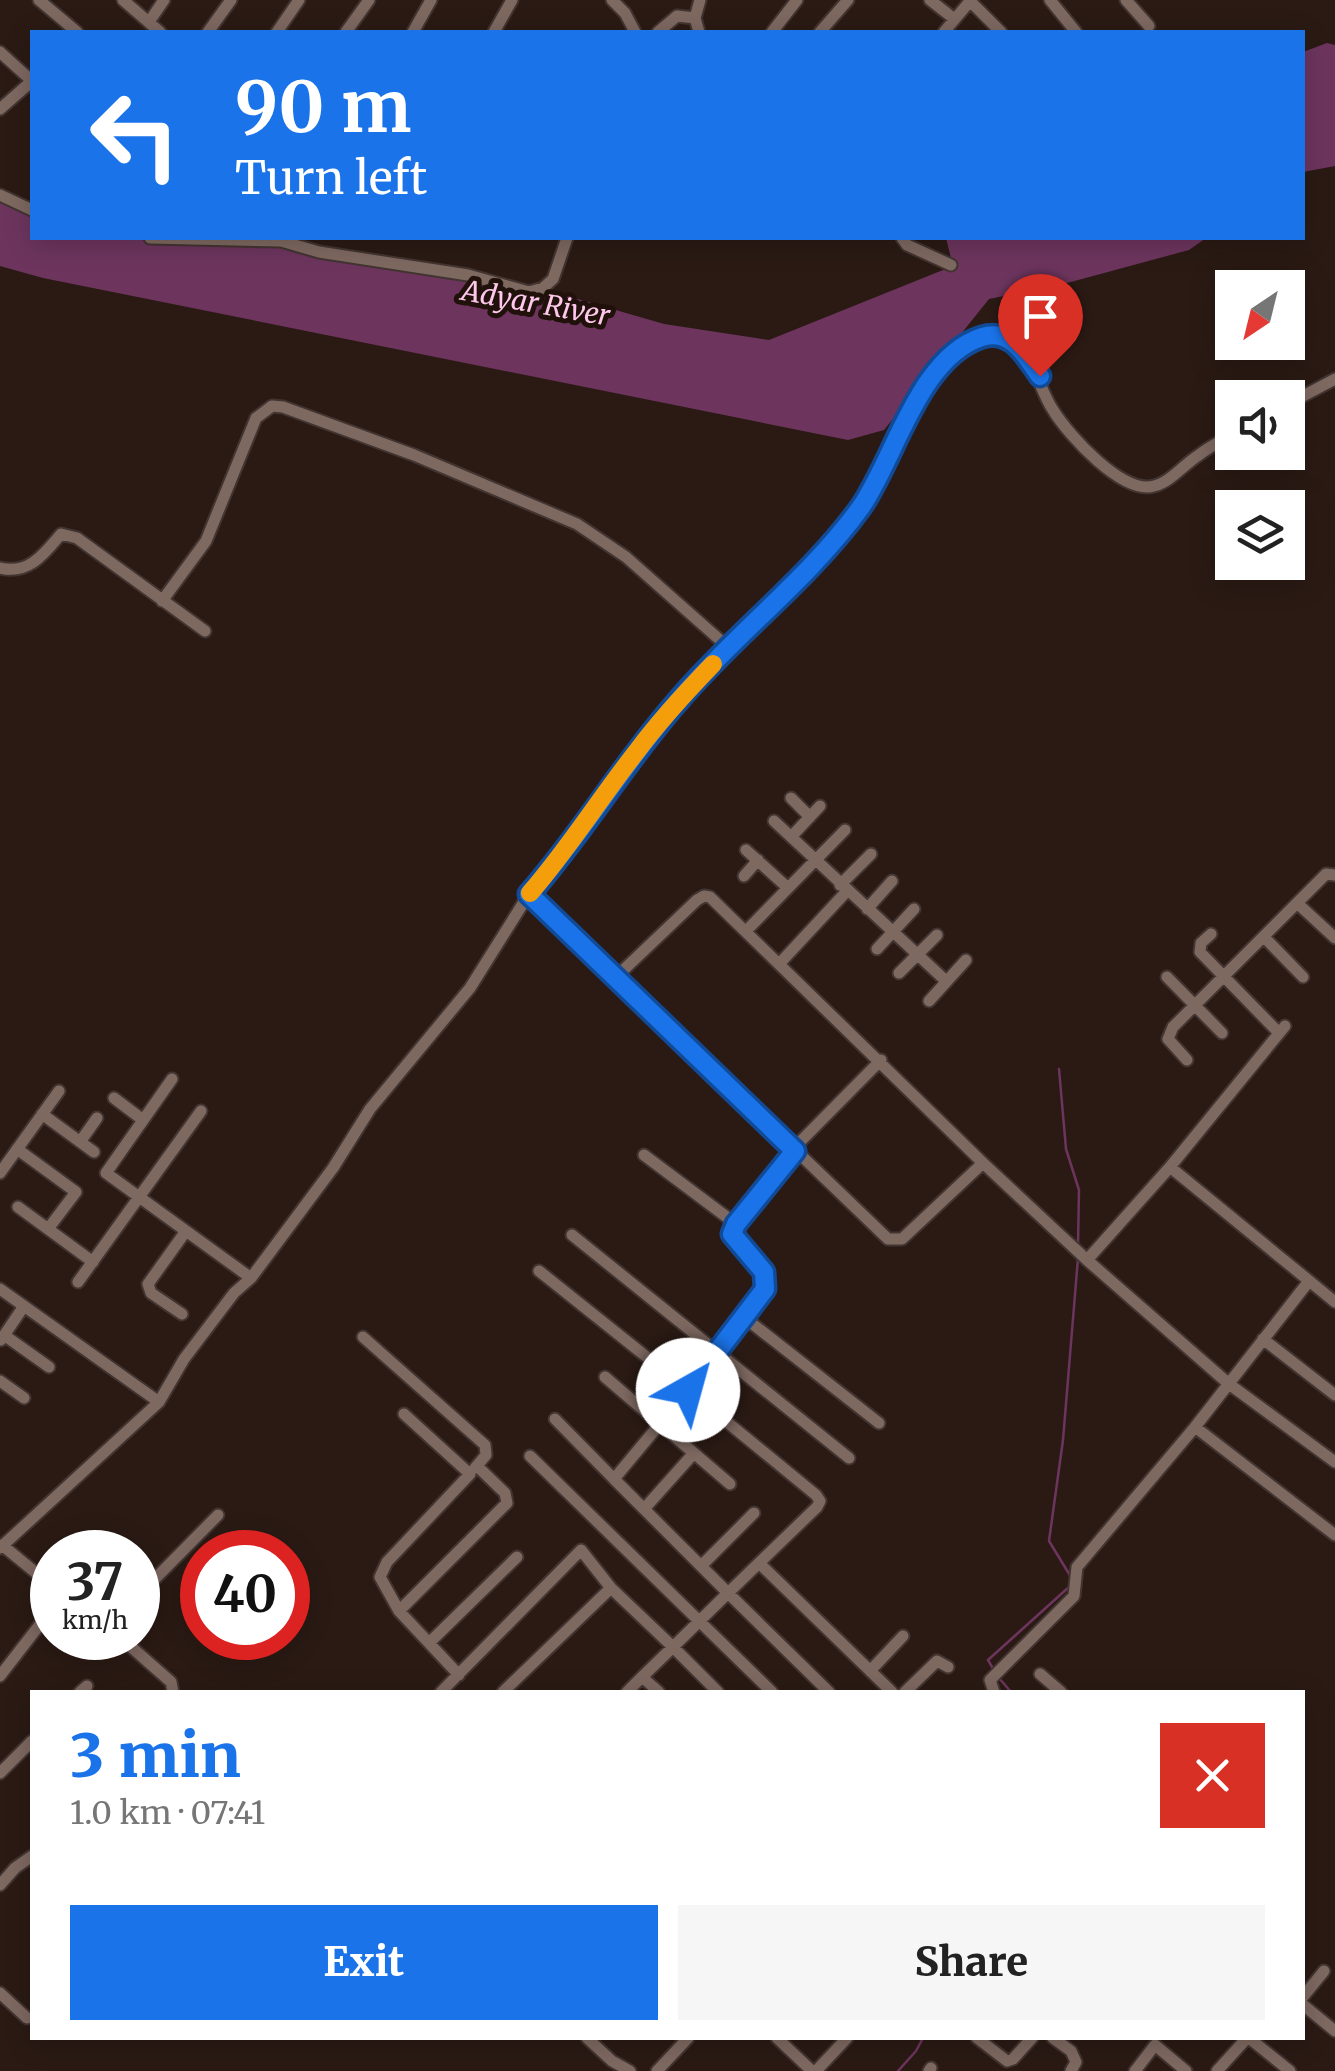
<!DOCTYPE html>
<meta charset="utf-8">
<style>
:root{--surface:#fff;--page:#f6f6f6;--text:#222;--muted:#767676;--accent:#1a73e8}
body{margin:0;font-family:Merriweather,serif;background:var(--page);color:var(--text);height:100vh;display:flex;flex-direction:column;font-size:38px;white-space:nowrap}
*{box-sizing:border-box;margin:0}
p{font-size:32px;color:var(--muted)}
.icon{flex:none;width:55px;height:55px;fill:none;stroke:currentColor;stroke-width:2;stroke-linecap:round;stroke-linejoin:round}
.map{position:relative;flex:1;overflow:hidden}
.sheet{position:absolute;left:30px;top:1690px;width:1275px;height:350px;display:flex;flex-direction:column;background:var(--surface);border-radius:0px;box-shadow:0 5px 25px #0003}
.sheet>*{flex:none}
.guide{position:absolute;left:30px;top:30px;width:1275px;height:210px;border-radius:0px;box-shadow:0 5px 25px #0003;background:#1a73e8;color:#fff;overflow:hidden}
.needle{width:65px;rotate:215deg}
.controls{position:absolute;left:1215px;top:270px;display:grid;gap:20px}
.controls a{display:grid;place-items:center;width:90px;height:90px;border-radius:0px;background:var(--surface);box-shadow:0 5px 25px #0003;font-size:50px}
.speed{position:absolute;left:30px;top:1530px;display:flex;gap:20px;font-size:50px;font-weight:700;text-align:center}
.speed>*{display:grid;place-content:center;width:130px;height:130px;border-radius:50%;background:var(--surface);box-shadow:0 5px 25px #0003;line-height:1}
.speed small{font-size:25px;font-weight:400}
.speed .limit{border:15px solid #d22;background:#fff;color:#111}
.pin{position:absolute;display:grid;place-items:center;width:85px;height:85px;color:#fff;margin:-102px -42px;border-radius:50% 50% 50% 0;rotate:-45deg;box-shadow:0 0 10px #0007}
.pin .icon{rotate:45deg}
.me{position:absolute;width:110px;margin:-55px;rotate:38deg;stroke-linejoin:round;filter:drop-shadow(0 0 8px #0008)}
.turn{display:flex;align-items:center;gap:35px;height:210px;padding:0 40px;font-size:45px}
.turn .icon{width:130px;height:130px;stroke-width:2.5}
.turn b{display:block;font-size:70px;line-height:85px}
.round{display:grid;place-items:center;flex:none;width:105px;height:105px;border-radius:0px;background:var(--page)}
.headline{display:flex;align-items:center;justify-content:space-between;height:170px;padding:0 40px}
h1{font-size:60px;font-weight:800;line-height:75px;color:var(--accent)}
.action{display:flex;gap:20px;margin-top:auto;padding:20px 40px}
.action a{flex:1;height:115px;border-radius:0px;background:var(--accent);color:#fff;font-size:40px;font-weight:800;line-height:115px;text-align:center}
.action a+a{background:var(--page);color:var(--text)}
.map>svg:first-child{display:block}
.water{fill:#6d355e}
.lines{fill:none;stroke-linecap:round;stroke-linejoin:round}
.stream{stroke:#6d355e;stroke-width:2.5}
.minor-casing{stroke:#423431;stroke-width:15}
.minor{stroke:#7e6961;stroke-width:11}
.route-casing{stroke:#114b97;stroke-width:25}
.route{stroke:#1a73e8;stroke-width:18}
.slow{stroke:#f59e0b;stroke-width:18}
.labels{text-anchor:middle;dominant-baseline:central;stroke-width:10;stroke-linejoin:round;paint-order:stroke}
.water-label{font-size:28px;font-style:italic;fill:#fec8ec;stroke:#21110b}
</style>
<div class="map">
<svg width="1335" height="2071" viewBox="0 0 1335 2071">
<rect width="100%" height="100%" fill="#2b1a14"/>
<path class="water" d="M 1327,43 L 1335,45 L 1335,166 L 1303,172 L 1303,52 Z
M 0,194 L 32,209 L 32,238 L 172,238 L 314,245 L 550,291 L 664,324 L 769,340 L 953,266 L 946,238 L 1206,238 L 1189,250 L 1056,286 L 989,299 L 884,430 L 848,440 L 43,278 L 0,266 Z"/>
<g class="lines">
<path class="stream" d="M 1059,1069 L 1066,1149 L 1079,1190 L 1078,1245
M 1071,1577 L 1049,1541 L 1063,1440 L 1078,1258
M 995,1672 L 988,1660 L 1069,1587
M 999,1678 L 1011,1692
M 898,2071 L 916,2051 L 923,2038"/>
<defs>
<path id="minor" d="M 39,0 L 77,32
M 123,0 L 160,32
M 612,0 L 625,13 L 635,32
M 930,0 L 953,18
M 1050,0 L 1076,32
M 1126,0 L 1149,26
M 970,1 L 1001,32
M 149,22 L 164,0
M 208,32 L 231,0
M 277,32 L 299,0
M 346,32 L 369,0
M 413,32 L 431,0
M 494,32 L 512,0
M 658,32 L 677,16 L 695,18
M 699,32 L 695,18 L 700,0
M 772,32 L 797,0
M 820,32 L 848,0
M 944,32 L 971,0
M 0,52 L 32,81
M 0,109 L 32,81
M 0,195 L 32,210
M 150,238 L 281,241 L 319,252 L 468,275 L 529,292 L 543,288 L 553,279 L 567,238
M 902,238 L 907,245 L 951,265
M 1288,404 L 1335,379
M 0,568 C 29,575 44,554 61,534 L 77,538 L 205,631
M 162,601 L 206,541 L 256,418 L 272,406 L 283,407 L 414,455 L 577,524 L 626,557 L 729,648
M 791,798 L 810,817
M 774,821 L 946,981
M 791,837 L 820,806
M 746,850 L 788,888
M 744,876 L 758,860
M 840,885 L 871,854
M 529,894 L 888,1239 L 902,1239 L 983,1163 L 1087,1260 L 1170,1167 L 1335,1302
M 1297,903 L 1335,938
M 867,909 L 892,881
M 747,930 L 845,830
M 1211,934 L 1201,943 L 1200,952 L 1279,1033
M 1264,937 L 1303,977
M 877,949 L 914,909
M 780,963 L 847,891
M 899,973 L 937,935
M 1167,977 L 1222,1033
M 615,978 L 697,900 L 704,896 L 710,897 L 983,1163
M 929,1001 L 966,960
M 1187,1060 L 1168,1039 L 1173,1027 L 1326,874 L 1335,875
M 172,1079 L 106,1173 L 251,1278
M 114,1098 L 143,1120
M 42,1114 L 94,1152
M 80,1142 L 97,1118
M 17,1149 L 76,1192 L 48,1229
M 793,1149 L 881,1060
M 795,1151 L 736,1224 L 732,1234 L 765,1272 L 765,1289 L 688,1390 L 816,1495 L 820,1501 L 817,1507 L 759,1563 L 892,1692
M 644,1155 L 736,1224
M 1170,1167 L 1285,1026
M 0,1173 L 59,1091
M 18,1207 L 93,1262
M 572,1235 L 849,1458
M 1087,1260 L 1229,1384 L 1335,1462
M 539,1271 L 688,1390
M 78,1282 L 201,1111
M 0,1289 L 159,1402
M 182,1314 L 151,1293 L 148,1284 L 186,1231
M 745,1318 L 879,1423
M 4,1335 L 49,1367
M 363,1337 L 485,1445 L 486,1455 L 475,1468
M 1263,1339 L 1335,1395
M 1,1340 L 24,1306
M 605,1377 L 730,1484
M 0,1381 L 24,1398
M 404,1414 L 470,1474 L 387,1562 L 380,1577 L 399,1611 L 459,1675
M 555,1419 L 614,1479 L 659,1425
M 1195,1427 L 1335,1535
M 530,1456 L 772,1692
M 614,1479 L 728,1593 L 759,1563
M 644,1509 L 694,1453
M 2,1545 L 52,1586
M 0,1548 L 159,1402 L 184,1359 L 234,1293 L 251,1278 L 333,1168 L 370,1109 L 470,988 L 529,894 L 556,863 L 637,750 L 680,698 L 833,541 L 860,507 L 880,473 L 923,389 L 946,362 L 985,336 C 1034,334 1033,380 1053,410 C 1069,436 1123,495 1154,486 C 1171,482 1184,464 1199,455 C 1209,447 1221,441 1232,435
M 701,1566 L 754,1513
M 138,1596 L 218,1515
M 399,1611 L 507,1503 L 505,1493 L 477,1466
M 121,1638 L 171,1682 L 173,1692
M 429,1643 L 517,1557
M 870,1671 L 903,1636
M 1040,1674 L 1061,1692
M 0,1676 L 52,1609
M 80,1692 L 87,1686
M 441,1692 L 581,1550 L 611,1588 L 673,1647 L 642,1677 L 659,1692
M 503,1692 L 611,1588
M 627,1692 L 642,1677
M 718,1692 L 673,1647 L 728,1593 L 829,1692
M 905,1692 L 937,1661 L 948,1667
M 994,1692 L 990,1680 L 1074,1596 L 1077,1567 L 1195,1427 L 1309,1281
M 0,1773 L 32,1741
M 0,1885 L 15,1868 L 32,1856
M 0,1993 L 27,2018
M 1302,1998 L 1324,1971
M 1302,2004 L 1335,2031
M 587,2038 L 612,2061 L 630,2071
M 777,2038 L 812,2071
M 977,2038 L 1007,2061 L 1013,2059 L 1032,2038
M 1053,2038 L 1071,2051 L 1076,2062 L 1071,2071
M 1249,2038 L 1290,2071
M 657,2071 L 688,2038
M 816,2071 L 847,2038
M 929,2071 L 931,2068
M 1135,2071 L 1155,2045 L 1186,2071
M 1217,2071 L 1247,2038"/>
</defs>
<use href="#minor" class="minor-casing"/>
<use href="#minor" class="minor"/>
</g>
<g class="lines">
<defs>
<path id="route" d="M 688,1390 L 765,1289 L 764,1272 L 732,1234 L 736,1224 L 795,1151 L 529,894 C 583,833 624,762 678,701 C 735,634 809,579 861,507 C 895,458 919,357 982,337 C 1012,328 1026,357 1040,376"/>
</defs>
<use href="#route" class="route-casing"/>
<use href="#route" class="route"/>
<path class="slow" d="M 530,893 C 569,848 600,798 637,751 C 660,720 686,692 713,664"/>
</g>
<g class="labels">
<g class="water-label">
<text transform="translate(536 303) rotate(10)">Adyar River</text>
</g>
</g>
</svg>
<div class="controls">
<a><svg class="needle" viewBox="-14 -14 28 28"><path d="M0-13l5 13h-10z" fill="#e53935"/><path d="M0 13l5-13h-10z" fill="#767676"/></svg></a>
<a><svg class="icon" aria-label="sound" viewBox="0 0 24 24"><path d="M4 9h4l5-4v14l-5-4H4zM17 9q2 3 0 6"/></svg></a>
<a><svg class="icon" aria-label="layers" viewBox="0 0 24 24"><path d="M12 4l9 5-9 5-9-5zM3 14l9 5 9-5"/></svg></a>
</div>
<div class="speed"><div>37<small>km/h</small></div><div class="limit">40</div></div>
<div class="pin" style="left:1040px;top:376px;background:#d93025"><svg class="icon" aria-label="arrive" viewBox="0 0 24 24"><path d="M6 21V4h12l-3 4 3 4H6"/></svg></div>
<svg class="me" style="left:688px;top:1390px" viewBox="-20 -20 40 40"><circle r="19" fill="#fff"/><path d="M0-13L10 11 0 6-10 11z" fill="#1a73e8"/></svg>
<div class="guide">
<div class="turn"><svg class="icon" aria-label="left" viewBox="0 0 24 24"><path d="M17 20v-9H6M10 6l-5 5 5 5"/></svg><div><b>90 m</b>Turn left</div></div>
</div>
<section class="sheet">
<div class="headline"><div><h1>3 min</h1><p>1.0 km · 07:41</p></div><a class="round" style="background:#d93025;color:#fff"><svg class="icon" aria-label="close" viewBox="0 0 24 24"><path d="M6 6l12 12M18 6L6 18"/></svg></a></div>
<div class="action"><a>Exit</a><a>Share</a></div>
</section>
</div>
